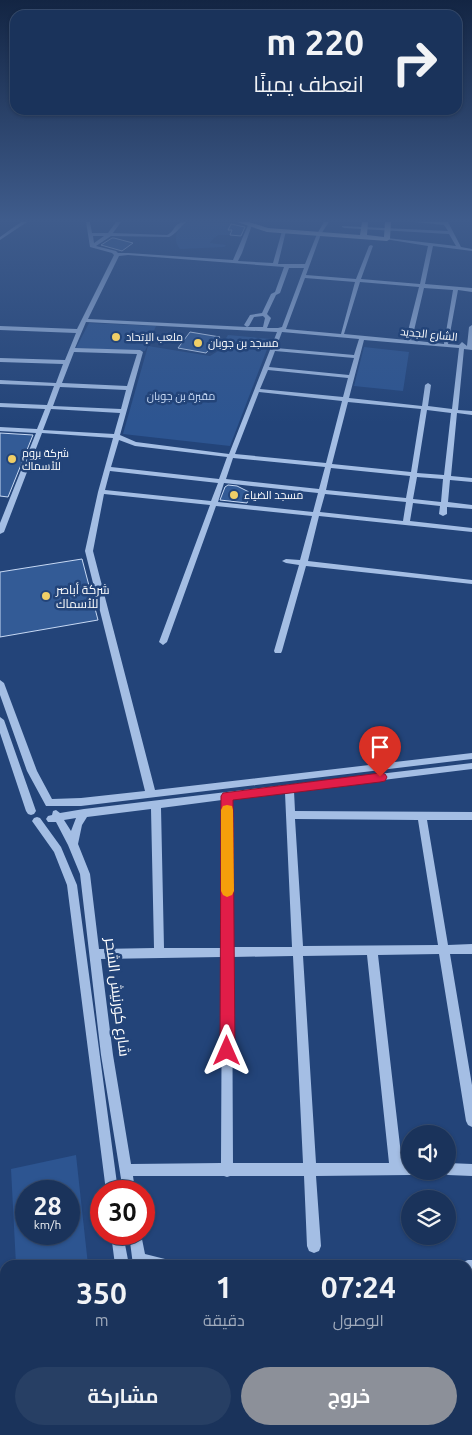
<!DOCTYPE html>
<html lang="ar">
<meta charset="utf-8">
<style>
:root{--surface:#1a335b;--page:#273f64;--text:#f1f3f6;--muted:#9faabb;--line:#384e71;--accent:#8c9099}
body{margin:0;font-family:Ubuntu,Cairo,sans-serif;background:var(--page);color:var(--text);direction:rtl;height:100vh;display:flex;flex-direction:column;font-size:19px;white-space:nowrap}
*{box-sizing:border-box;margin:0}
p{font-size:16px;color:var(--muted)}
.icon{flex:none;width:28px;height:28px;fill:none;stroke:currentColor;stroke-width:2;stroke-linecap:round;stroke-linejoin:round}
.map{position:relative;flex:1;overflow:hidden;direction:ltr}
.sheet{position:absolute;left:0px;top:1260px;width:472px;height:175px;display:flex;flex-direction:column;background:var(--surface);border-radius:15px 15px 0 0;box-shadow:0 1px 4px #0004,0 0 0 1px var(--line);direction:rtl}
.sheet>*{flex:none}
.banner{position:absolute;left:10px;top:10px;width:452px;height:105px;border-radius:15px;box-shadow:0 1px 4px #0004,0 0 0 1px var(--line);direction:rtl;background:#1a335b;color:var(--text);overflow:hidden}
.fabs{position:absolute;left:401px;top:1125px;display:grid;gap:10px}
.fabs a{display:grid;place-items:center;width:55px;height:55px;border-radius:50%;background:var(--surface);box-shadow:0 1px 4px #0004,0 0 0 1px var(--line);font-size:25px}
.speed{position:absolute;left:15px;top:1180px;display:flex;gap:10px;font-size:25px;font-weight:700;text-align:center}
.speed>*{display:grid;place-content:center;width:65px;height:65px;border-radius:50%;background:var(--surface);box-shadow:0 1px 4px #0004,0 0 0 1px var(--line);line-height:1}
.speed small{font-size:12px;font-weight:400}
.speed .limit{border:8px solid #d22;background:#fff;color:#111}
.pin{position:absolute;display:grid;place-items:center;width:42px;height:42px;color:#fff;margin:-51px -21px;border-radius:50% 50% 50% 0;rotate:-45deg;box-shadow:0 0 5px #0007}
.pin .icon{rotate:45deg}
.me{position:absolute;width:55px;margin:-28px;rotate:0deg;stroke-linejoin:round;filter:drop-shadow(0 0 4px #0008)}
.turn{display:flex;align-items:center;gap:18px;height:105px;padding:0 15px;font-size:22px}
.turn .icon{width:65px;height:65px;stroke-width:2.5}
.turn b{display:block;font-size:35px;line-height:42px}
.eta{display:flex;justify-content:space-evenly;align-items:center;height:85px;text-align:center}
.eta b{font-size:30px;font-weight:700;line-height:35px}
.cta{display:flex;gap:10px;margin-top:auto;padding:10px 15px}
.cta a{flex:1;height:58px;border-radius:30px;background:var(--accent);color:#fff;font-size:20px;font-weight:700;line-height:58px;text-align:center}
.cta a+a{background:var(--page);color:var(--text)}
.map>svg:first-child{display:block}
.green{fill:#2d5591;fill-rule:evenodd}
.building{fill:#335b96;stroke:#c7d9f4}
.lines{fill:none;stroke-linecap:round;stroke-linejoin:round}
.minor{fill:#a4bee4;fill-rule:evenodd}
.major{fill:#e4edfc;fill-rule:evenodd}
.route{fill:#e11d48;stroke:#92132f}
.slow{fill:#f59e0b}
.poi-dot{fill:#efce67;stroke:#234479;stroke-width:2}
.labels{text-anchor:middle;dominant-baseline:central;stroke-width:5;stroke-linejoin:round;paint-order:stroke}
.far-street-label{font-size:11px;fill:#fff;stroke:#234479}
.far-poi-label{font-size:11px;fill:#fff;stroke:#234479;text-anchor:start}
.far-park-label{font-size:11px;fill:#c7d9f4;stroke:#234479}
.poi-label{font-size:12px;fill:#fff;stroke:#234479;text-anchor:start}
.near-street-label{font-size:15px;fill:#fff;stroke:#234479}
</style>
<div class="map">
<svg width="472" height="1435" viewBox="0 0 472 1435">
<rect width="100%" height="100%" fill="#234479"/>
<path class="green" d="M 189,222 L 235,223 L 231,224 L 228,230 L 231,230 L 231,235 L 218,235 L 211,241 L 210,243 L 226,245 L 224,247 L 180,249 C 171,238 178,226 189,222 Z
M 89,323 L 156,326 L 145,351 L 76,348 Z
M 228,335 L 271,339 L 230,446 L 123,434 L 148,346 L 210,356 L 218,351 Z
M 364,347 L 409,352 L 403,391 L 354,386 Z
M 76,1155 L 88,1265 L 16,1265 L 11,1169 ZM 69,1191 L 69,1234 L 26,1234 L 26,1191 Z
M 28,1430 L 108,1430 L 108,1435 L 28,1435 Z"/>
<path class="building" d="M 231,224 L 245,227 L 241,236 L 230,235 L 232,230 L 228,230 Z
M 112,238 L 114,238 L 133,243 L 122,251 L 101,245 Z
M 190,332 L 220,337 L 206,353 L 178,348 Z
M 0,433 L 33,435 L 8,497 L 0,496 Z
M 228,485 L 237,486 L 251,493 L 247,503 L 220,500 L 225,487 Z
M 82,559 L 98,620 L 0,637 L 0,572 Z"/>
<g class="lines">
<path class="minor" d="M 21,222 L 27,222 L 0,240 L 0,237 Z
M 86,222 L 90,222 L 92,233 L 108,233 L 116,222 L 121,222 L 113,233 L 167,235 C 176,231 173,222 186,222 C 180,227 176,234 169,237 L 111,236 L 96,246 L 116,251 L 118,253 L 128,253 L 233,260 L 248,225 L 250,224 L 252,225 L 242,253 L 238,261 L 273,263 L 282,231 L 284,230 L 286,231 L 278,264 L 305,264 L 317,234 L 324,222 L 329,222 L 321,234 L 306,275 L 356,279 L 369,246 L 371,245 L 373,246 L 361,279 L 420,284 L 428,246 L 385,239 L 387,238 L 456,246 L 449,234 L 344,228 L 342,227 L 342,226 L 448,231 L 444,225 L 415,222 L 448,222 L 461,247 L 472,249 L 472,251 L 433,246 L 425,284 L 472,288 L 472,292 L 458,290 L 448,344 L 459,345 L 462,342 L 467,346 L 469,327 L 472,325 L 472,350 L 464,349 L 458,410 L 472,411 L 472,415 L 457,413 L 451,476 L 472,478 L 472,482 L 450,480 L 448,502 L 472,505 L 472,509 L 447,507 L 447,514 L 443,516 L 439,514 L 440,506 L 413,503 L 410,521 L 472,528 L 472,532 L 319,516 L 308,561 L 472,580 L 472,584 L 306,566 L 282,651 L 281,653 L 275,653 L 274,651 L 299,565 L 286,563 L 282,561 L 286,559 L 300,560 L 312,516 L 216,506 L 167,642 L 163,645 L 159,642 L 210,505 L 104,494 L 93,551 L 155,790 L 472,753 L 472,759 L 81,806 L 46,806 L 27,771 L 0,695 L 0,680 L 4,683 L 37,771 L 52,799 L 81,798 L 145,791 L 85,551 L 98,492 L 113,438 L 42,433 L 4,532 L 0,534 L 0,523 L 36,433 L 0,431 L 0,427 L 37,429 L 45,409 L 0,407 L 0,403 L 47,405 L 54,386 L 0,384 L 0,380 L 56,383 L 63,364 L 0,362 L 0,358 L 65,360 L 76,333 L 0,330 L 0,326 L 77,329 L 114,255 L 112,253 L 90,247 ZM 93,236 L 104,236 L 94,243 ZM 128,255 L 284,267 L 275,292 L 271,294 L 262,313 L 250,315 L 244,325 L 247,327 L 88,319 L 119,256 ZM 289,268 L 304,268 L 282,327 L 278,328 L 267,328 L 271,318 L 267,314 L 276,295 L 280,293 ZM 305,278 L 355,282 L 341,334 L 286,329 ZM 360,282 L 419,287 L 406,339 L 407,340 L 344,334 ZM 424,288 L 453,290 L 444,344 L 410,340 L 412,339 ZM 263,316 L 265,318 L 263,327 L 247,327 L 249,326 L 254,317 ZM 86,322 L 277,332 L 229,454 L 136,442 L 120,435 L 143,352 L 140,350 L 75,348 ZM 282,332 L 359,339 L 354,355 L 276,348 ZM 364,340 L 459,348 L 452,409 L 428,406 L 431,385 L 428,383 L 425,385 L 422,406 L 349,398 ZM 275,351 L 354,358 L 349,375 L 269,367 ZM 74,352 L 137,354 L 127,386 L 62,383 ZM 268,370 L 348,378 L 343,397 L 260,389 ZM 60,387 L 126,390 L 121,409 L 53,406 ZM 259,392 L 342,401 L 326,463 L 235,454 ZM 348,402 L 421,409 L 411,472 L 332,464 ZM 51,409 L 120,413 L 114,434 L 43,430 ZM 427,410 L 451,413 L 444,475 L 417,473 ZM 119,440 L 135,446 L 227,457 L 219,479 L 111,467 ZM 233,458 L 325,467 L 319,489 L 226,479 ZM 331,468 L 410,476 L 406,498 L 326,490 ZM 110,471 L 218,483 L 211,501 L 105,490 ZM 417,477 L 443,479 L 441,502 L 413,499 ZM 224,483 L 318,493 L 313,512 L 218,502 ZM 325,494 L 406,502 L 403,521 L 320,512 Z
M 0,717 L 4,720 L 36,811 L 34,814 L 31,815 L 28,814 L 26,811 L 0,733 Z
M 472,763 L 472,769 L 294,791 L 295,811 L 472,812 L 472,820 L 427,820 L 448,945 L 472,944 L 472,954 L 450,954 L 472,1085 L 472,1127 L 468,1125 L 466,1121 L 439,954 L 378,955 L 402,1163 L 410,1163 L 410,1171 L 415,1171 L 414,1173 L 410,1175 L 316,1176 L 321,1246 L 319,1251 L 314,1253 L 309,1251 L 307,1246 L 304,1176 L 230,1176 L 227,1177 L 224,1176 L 133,1176 L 135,1191 L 123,1191 L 101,1055 L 80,874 L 68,845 L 56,822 L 48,822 L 46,819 L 48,816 L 52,815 L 53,811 L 56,810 L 60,813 L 84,809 ZM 285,793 L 292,947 L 232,947 L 232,799 ZM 222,800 L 222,948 L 164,948 L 161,808 ZM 151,809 L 154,948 L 99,949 L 90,874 L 78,844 L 82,825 L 87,817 ZM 76,818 L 71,831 L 64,820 ZM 295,819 L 418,820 L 438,945 L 303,946 ZM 367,955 L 389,1163 L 316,1163 L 303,956 ZM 293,956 L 303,1163 L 233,1163 L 232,957 ZM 222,957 L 221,1163 L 131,1164 L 113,1055 L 101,959 Z
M 37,817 L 40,818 L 61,847 L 77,885 L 118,1191 L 106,1191 L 67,885 L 54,852 L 32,821 L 34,818 Z
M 448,1163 L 472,1164 L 472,1176 L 448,1175 L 444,1173 L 443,1171 L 448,1171 Z
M 111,1234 L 123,1234 L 129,1265 L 115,1265 Z
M 129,1234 L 141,1234 L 145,1254 L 169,1260 L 171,1265 L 133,1265 Z
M 468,1260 L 472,1260 L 472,1274 L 468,1273 L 468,1265 L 462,1265 L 463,1262 Z
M 468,1277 L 472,1277 L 472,1291 L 468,1290 Z
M 137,1430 L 151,1430 L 151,1435 L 137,1435 Z
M 155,1430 L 169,1430 L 170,1435 L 156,1435 Z"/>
<path class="major" d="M 237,222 L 249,222 L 268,228 L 360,235 L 362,222 L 368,222 L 367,235 L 384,237 L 385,222 L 391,222 L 390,239 L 387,241 L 267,232 Z"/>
</g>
<linearGradient id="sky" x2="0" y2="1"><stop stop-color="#132543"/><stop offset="0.52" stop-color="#3f5c8c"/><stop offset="1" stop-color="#3f5c8c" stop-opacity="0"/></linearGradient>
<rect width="472" height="423" fill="url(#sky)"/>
<path class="route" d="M 380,773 L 385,774 L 387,777 L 385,781 L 380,782 L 233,800 L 235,1051 L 233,1056 L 227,1058 L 222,1056 L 220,1051 L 221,796 L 223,793 Z"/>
<path class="slow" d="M 227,805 L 232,806 L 233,810 L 234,891 L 232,895 L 227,897 L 223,895 L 221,891 L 221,810 L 223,806 Z"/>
<g class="poi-dot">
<circle cx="116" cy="337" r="5"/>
<circle cx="198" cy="343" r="5"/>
<circle cx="12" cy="459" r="5"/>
<circle cx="234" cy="495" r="5"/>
<circle cx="46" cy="596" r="5"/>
</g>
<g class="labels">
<g class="far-street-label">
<text transform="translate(429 334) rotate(6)">الشارع الجديد</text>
</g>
<g class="far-poi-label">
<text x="126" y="337">ملعب الإتحاد</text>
<text x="208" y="343">مسجد بن جوبان</text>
<text x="22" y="453">شركة بروم<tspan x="22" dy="13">للأسماك</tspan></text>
<text x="244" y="495">مسجد الضياء</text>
</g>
<g class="far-park-label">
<text x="181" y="396">مقبرة بن جوبان</text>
</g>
<g class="poi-label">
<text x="56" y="589">شركة أباصر<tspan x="56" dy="14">للأسماك</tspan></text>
</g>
<g class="near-street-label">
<text transform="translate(118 997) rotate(83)">شارع كورنيش الشحر</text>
</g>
</g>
</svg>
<div class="fabs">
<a><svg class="icon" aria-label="sound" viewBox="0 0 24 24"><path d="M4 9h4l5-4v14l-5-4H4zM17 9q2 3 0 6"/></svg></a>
<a><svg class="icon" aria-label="layers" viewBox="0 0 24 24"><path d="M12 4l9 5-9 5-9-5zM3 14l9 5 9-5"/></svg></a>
</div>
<div class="speed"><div>28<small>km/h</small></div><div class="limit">30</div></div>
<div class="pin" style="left:380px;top:777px;background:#d93025"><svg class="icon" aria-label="arrive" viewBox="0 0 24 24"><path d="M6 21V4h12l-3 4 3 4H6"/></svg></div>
<svg class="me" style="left:227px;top:1051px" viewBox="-20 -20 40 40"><path d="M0-17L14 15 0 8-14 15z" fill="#e11d48" stroke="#fff" stroke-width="4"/></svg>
<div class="banner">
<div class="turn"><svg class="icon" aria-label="right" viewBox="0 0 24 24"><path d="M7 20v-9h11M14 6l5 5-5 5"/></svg><div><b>220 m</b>انعطف يمينًا</div></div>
</div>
<section class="sheet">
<div class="eta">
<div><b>07:24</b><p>الوصول</p></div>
<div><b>1</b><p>دقيقة</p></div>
<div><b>350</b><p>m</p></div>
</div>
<div class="cta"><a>خروج</a><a>مشاركة</a></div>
</section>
</div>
